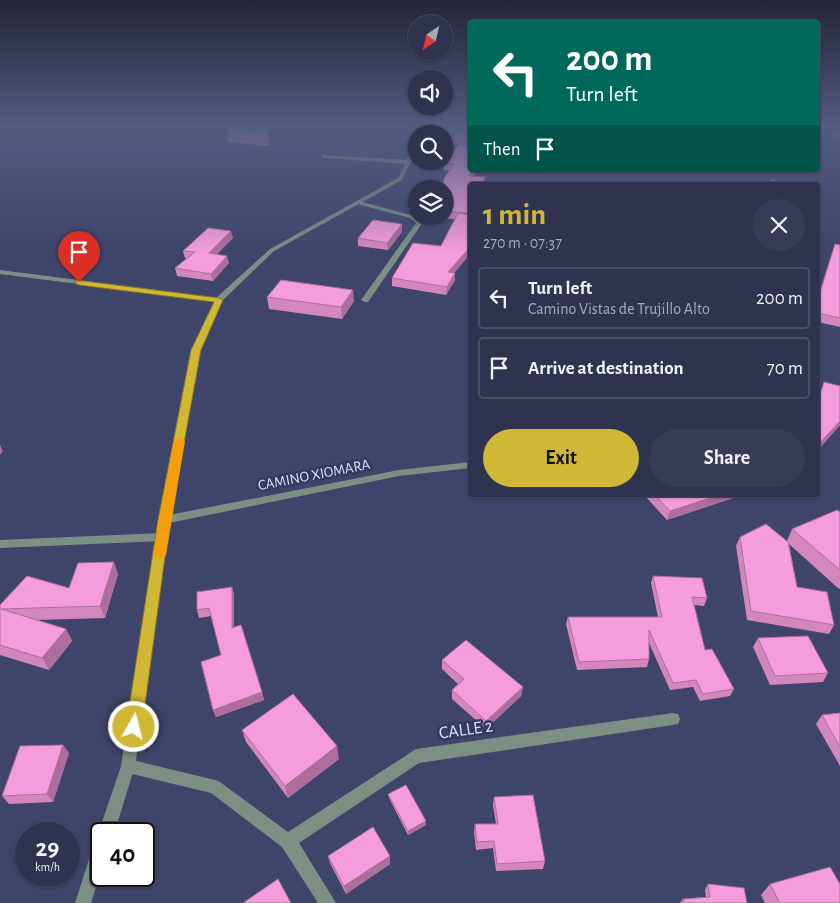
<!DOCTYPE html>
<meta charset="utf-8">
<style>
:root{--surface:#2f3350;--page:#373b57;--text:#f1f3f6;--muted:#a7aab7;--line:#4a4e67;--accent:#d0b736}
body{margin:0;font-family:"Alegreya Sans",sans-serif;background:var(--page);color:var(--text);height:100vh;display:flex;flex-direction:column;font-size:19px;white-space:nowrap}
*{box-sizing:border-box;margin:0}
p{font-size:16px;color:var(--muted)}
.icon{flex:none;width:28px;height:28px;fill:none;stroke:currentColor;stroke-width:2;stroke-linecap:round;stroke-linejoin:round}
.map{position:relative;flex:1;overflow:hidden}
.drawer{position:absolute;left:468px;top:182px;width:352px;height:315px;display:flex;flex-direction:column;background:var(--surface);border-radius:5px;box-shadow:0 1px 4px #0004,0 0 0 1px var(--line)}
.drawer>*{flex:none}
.banner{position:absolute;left:468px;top:20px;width:352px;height:152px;border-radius:5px;box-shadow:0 1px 4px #0004,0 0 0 1px var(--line);background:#00695c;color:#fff;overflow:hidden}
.needle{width:32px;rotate:214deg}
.tools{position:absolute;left:408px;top:15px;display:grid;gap:10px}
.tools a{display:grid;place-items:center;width:45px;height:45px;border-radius:50%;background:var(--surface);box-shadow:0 1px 4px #0004,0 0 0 1px var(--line);font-size:25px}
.speed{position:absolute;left:15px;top:822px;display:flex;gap:10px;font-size:25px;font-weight:700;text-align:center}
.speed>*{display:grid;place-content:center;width:65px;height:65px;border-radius:50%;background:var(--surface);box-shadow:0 1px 4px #0004,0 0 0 1px var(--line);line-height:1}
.speed small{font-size:12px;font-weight:400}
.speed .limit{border:2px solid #111;border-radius:8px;background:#fff;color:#111}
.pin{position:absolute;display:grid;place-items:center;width:42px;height:42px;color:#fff;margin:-51px -21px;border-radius:50% 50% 50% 0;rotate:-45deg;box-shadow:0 0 5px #0007}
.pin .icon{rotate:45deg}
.me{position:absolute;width:55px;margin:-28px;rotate:8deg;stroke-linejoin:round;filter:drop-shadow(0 0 4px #0008)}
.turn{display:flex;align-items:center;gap:18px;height:105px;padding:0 15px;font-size:22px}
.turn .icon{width:65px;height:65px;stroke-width:2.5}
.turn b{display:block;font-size:35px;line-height:42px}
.then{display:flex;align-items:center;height:48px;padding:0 15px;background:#0003;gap:10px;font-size:19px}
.round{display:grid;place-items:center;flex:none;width:52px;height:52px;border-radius:26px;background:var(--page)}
.overview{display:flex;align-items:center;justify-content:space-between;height:85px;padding:0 15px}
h1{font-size:30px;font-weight:700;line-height:38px;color:var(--accent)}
.primary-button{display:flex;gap:10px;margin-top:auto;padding:10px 15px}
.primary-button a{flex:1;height:58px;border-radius:30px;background:var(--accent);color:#111;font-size:20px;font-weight:700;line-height:58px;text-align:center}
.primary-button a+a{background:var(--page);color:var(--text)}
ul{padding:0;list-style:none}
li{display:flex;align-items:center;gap:15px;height:62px;margin:0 10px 8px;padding:0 5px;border:2px solid var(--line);border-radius:5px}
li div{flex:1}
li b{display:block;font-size:19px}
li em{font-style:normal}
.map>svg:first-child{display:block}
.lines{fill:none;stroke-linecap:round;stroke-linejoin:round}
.minor{fill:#7c8f83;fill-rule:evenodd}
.tertiary{fill:#7c8f83;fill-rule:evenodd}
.wall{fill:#d387bd}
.shaded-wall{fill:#ac6e9a}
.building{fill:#f59ddc;stroke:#ac6e9a}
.route{fill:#d0b736;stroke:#877723}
.slow{fill:#f59e0b}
.labels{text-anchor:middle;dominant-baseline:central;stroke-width:5;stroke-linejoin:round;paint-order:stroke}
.street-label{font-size:15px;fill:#dce0f8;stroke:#35395e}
.near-street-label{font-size:18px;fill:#dce0f8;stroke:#35395e}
</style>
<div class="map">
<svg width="840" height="903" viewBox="0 0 840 903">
<rect width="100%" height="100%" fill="#3f446a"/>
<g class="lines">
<path class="minor" d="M 818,126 L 824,126 L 840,135 L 840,139 Z
M 322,155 L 409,160 L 412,162 L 409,164 L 324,158 L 322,157 Z
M 773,179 L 775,180 L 778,185 L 772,185 L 770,181 Z
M 359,201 L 414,216 L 423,222 L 368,302 L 365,302 L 361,300 L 416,223 L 410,218 L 357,204 L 356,203 Z
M 0,270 L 219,298 L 223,300 L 219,302 L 0,274 Z
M 470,462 L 470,468 L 399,476 L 164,524 L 160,523 L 158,520 L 160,517 L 164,516 L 399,470 Z
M 162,533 L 166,534 L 168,537 L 166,540 L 162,541 L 0,548 L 0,540 Z
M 673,713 L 678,714 L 680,719 L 678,724 L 673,725 L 419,763 L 299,843 L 336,903 L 318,903 L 282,847 L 211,793 L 128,773 L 123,771 L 121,766 L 123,761 L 128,759 L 215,780 L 220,782 L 288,832 L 416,749 Z"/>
<path class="tertiary" d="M 422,126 L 427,126 L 424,134 L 418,134 Z
M 416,144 L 416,151 L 402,180 L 274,251 L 222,301 L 200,350 L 170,520 L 135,766 L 114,834 L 101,834 L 101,871 L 91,903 L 75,903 L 93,847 L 95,841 L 100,839 L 98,834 L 121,766 L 158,520 L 192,350 L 216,298 L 270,249 L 398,178 L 413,146 Z"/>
</g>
<path class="wall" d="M 269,126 L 269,146 L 228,142 L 228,137 Z
M 470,126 L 470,145 L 444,144 L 444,134 Z
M 459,144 L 473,176 L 485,184 L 484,185 L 470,185 L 470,254 L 454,273 L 455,280 L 446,295 L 392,286 L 392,278 L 441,246 L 455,219 L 436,218 L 436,216 L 444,216 L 444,189 L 449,170 L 444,170 L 444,163 Z
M 402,224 L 402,232 L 388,250 L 358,246 L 358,238 Z
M 233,238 L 217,254 L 229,263 L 213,281 L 177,276 L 175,268 L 187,258 L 185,258 L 183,251 Z
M 835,244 L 840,245 L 840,327 L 818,322 L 818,297 Z
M 267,297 L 354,301 L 342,319 L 269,309 Z
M 824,382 L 840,425 L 818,450 L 818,399 Z
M 644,495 L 742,495 L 667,520 Z
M 840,512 L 840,588 L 839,589 L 789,544 L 797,587 L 834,625 L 829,634 L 747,620 L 736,546 L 740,537 L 787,541 L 792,529 Z
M 118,574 L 105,618 L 37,620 L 66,629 L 72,641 L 49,670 L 0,655 L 0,605 L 69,588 Z
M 653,576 L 707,598 L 704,606 L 694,605 L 705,650 L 734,689 L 730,696 L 700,701 L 693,687 L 670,690 L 649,643 L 649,659 L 647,667 L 577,670 L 566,624 L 568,617 L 658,617 L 651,583 Z
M 232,587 L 234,595 L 234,627 L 262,692 L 264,700 L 216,717 L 213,710 L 221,655 L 211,616 L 199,618 L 197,610 Z
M 758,638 L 828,673 L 823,682 L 770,685 L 753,647 Z
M 442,660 L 523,687 L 521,696 L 486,729 L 452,699 L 452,690 L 458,684 L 442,669 Z
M 840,713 L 840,766 L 816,724 L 822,715 Z
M 242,730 L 339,759 L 288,798 L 246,742 Z
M 69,753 L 53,802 L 9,804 L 2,796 Z
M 388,794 L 426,825 L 408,835 L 389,798 Z
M 494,797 L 545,861 L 543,869 L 496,871 L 493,848 L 476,850 L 474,832 L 475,824 L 496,824 L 493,805 Z
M 328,856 L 390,864 L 346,894 L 330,863 Z
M 708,884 L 747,903 L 680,903 L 683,899 L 706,897 L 705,890 Z
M 770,884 L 840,903 L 765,903 L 761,895 Z"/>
<path class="shaded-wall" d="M 268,126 L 269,126 L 269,146 L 268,141 Z
M 473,170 L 477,170 L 468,183 L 469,176 Z
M 485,177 L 484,185 L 481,185 Z
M 470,207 L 470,214 L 467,220 L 467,213 Z
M 402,224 L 402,232 L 388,250 L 387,243 Z
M 231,231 L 233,238 L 211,260 L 209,253 Z
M 470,247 L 470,254 L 448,279 L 448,272 Z
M 227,256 L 229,263 L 213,281 L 211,274 Z
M 455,273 L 455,280 L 446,295 L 447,287 Z
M 353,290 L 354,301 L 342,319 L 341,307 Z
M 840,421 L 840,425 L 818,450 L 818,445 Z
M 0,445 L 3,451 L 0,455 Z
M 719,495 L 742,495 L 667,520 L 670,511 Z
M 114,562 L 118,574 L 105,618 L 100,606 Z
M 232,587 L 234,595 L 234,635 L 232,628 Z
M 66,629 L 72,641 L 49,670 L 42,658 Z
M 523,687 L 521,696 L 486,729 L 486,721 Z
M 262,692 L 264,700 L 216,717 L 213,710 Z
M 63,745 L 69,753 L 53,802 L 47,794 Z
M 337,746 L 339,759 L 288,798 L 285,786 Z
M 426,821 L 426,825 L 408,835 L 408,831 Z
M 390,856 L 390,864 L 346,894 L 344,886 Z"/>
<path class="building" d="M 229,126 L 241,126 L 244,128 L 248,126 L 268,126 L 268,141 L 228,137 Z
M 445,126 L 470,126 L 470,139 L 444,138 L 444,134 L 442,134 Z
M 459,144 L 470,146 L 470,170 L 473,170 L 469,176 L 485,177 L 481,185 L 470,185 L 470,207 L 467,213 L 444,211 L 444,189 L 441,189 L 445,177 L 454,164 L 444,163 Z
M 458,213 L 470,215 L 470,247 L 448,272 L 455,273 L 447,287 L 392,278 L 413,243 L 441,246 Z
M 373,220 L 402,224 L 387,243 L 358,238 Z
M 208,228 L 231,231 L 209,253 L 227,256 L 211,274 L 175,268 L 195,252 L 183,251 Z
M 835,244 L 840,245 L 840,318 L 818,313 L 818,299 Z
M 281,280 L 353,290 L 341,307 L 267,297 Z
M 824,382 L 840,386 L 840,421 L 818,445 L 818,403 Z
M 655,495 L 719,495 L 670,511 Z
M 837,510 L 840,512 L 840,570 L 792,529 Z
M 766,524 L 788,542 L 797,587 L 827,592 L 834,625 L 751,611 L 740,537 Z
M 114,562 L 100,606 L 1,609 L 66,629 L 42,658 L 0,645 L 0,605 L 27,576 L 69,588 L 78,563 Z
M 653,576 L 702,578 L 707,598 L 692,597 L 705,650 L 712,649 L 734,689 L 703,694 L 696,680 L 673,683 L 649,630 L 649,659 L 579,662 L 568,617 L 662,617 Z
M 232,587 L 232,628 L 241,625 L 262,692 L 213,710 L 201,662 L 221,655 L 209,608 L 197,610 L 197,592 Z
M 808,636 L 828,673 L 775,676 L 758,638 Z
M 466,640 L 523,687 L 486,721 L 452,690 L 464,679 L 442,660 Z
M 293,694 L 337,746 L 285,786 L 242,730 Z
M 840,713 L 840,747 L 822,715 Z
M 63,745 L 47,794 L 2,796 L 20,746 Z
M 406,785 L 426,821 L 408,831 L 388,794 Z
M 533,795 L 545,861 L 497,864 L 494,841 L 477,842 L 475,824 L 498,824 L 494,797 Z
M 373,827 L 390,856 L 344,886 L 328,856 Z
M 830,867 L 840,884 L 840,903 L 780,903 L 770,884 Z
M 278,879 L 291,903 L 243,903 Z
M 708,884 L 744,888 L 747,903 L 684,903 L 683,899 L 710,897 Z"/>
<linearGradient id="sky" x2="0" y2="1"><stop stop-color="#23253a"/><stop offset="0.5" stop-color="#525c81"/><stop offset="1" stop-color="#525c81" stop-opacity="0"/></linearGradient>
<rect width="840" height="253" fill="url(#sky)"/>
<path class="route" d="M 76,280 L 219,298 L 223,300 L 201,350 L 170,520 L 142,727 L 139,733 L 134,735 L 128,733 L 126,727 L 158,520 L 191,350 L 214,302 L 79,285 L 76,284 Z"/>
<path class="slow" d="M 179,437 L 185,441 L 166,555 L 160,560 L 153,555 L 174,441 Z"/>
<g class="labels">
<g class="street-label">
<text transform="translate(314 475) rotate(-11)">CAMINO XIOMARA</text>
</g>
<g class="near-street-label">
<text transform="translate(466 730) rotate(-8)">CALLE 2</text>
</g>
</g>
</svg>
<div class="tools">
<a><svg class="needle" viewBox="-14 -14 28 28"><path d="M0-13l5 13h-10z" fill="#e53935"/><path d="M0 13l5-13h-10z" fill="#a7aab7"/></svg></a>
<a><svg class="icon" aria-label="sound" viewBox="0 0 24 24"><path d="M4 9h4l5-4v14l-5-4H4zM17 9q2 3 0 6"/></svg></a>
<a><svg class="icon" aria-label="search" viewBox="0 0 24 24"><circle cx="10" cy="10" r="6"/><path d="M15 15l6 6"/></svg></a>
<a><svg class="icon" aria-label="layers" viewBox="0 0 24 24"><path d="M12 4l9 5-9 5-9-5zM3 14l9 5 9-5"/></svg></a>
</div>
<div class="speed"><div>29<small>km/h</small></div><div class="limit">40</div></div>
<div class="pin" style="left:79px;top:282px;background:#d93025"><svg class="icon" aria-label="arrive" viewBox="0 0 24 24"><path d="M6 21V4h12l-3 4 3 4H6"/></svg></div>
<svg class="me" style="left:134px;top:727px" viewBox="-20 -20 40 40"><circle r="17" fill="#d0b736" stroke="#fff" stroke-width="3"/><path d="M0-11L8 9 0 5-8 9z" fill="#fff"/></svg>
<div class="banner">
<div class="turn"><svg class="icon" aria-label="left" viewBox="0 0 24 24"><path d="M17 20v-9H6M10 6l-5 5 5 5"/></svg><div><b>200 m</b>Turn left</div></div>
<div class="then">Then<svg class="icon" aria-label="arrive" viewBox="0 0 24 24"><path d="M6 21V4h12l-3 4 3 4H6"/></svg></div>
</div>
<section class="drawer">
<div class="overview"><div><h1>1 min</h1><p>270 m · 07:37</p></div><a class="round"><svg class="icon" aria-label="close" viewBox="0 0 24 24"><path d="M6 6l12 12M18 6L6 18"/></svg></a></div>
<ul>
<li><svg class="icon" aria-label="left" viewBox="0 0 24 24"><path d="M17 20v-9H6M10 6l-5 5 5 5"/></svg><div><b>Turn left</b><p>Camino Vistas de Trujillo Alto</p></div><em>200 m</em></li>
<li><svg class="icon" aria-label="arrive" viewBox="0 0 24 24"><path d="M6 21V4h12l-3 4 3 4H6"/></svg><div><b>Arrive at destination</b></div><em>70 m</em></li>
</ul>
<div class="primary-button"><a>Exit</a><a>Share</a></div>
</section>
</div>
